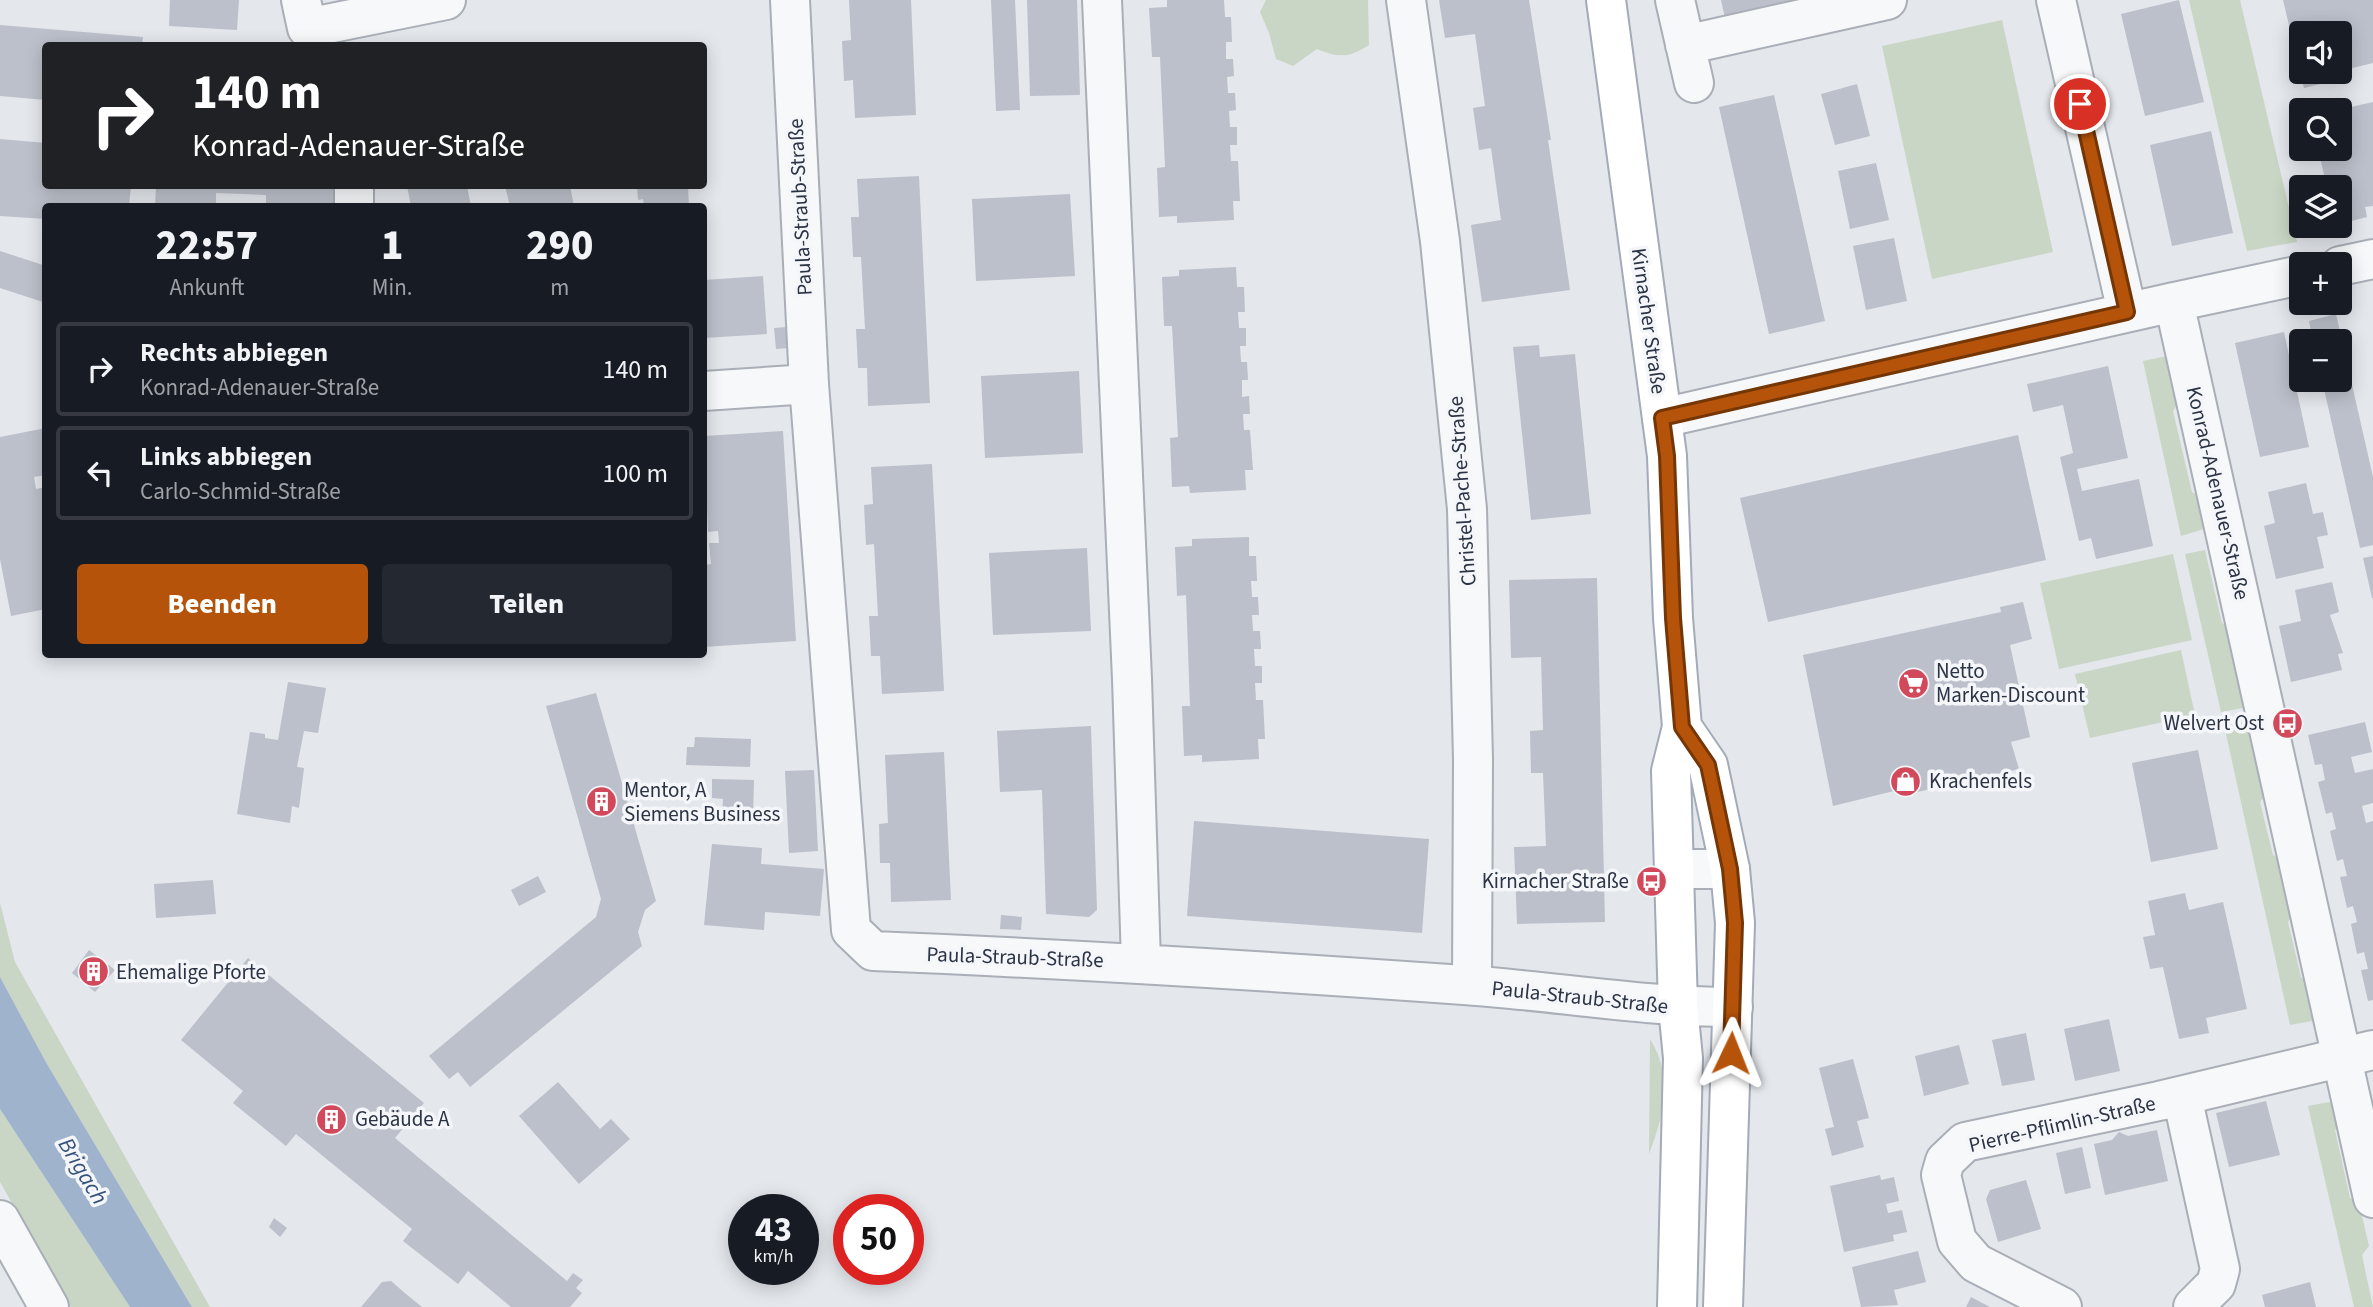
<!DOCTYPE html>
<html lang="de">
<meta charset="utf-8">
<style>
:root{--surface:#171b24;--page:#242831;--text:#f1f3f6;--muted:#9ea1a6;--line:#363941;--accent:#b45309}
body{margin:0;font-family:"Source Sans 3",sans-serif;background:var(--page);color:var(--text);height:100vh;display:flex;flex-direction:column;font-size:26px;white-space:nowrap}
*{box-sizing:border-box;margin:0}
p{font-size:23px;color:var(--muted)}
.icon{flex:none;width:38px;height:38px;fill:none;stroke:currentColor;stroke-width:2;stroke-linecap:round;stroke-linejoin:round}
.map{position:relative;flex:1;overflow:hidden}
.sheet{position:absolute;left:42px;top:203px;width:665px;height:455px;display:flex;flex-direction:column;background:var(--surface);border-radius:7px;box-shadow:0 4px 18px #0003}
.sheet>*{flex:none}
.top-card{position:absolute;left:42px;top:42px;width:665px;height:147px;border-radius:7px;box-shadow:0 4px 18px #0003;background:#202124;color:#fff;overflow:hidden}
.controls{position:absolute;left:2289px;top:21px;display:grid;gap:14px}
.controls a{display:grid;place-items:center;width:63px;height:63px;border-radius:7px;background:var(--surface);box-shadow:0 4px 18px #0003;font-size:35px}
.speed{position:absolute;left:728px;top:1194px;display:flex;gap:14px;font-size:35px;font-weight:700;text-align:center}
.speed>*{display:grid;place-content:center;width:91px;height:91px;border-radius:50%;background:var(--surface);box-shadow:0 4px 18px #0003;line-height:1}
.speed small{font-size:18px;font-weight:400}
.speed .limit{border:10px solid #d22;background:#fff;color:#111}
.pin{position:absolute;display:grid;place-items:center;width:60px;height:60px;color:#fff;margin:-30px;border:4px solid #fff;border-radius:50%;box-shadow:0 2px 7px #0007}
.me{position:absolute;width:77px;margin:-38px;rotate:2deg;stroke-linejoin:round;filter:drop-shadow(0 0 5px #0008)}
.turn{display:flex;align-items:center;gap:24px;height:147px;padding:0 35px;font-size:32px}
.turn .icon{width:91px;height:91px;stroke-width:2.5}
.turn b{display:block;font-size:49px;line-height:60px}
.eta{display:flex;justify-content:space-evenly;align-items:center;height:119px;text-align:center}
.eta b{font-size:42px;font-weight:800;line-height:49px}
.action{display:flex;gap:14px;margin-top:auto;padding:14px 35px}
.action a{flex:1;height:80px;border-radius:7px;background:var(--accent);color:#fff;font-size:28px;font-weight:800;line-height:80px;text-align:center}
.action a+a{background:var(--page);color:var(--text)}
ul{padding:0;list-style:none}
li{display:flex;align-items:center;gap:21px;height:94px;margin:0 14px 10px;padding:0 21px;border:4px solid var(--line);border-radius:7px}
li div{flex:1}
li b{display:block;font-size:26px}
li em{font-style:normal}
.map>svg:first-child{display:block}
.green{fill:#c9d6c5}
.water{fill:#9fb4cc}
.building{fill:#bbc0ca}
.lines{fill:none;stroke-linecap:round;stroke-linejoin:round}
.minor-casing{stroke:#a9aeb7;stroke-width:42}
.major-casing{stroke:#a3abb8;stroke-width:42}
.minor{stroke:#f7f8fa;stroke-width:38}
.major{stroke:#fff;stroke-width:38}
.route-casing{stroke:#753606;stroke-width:18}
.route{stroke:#b45309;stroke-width:12}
.labels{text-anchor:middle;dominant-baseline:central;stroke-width:7;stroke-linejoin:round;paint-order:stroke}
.street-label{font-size:21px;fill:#2b3445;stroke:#f4f6f9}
.poi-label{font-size:21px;fill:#2b3445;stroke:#f4f6f9;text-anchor:start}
.water-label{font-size:23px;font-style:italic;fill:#34527a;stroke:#f4f6f9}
</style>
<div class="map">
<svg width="2373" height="1307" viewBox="0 0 2373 1307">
<rect width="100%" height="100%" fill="#e4e7ec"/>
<path class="green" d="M 1266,0 L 1368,0 L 1369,45 C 1349,58 1339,58 1317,49 L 1293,66 L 1276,59 L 1269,33 L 1260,12 Z
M 2189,0 L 2240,0 L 2297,242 L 2247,251 Z
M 2002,20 L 2053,252 L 1932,279 L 1882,46 Z
M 2172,355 L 2181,399 L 2173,411 L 2192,492 L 2205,500 L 2206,526 L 2201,530 L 2181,536 L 2143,361 Z
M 2205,550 L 2222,623 L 2233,629 L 2243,708 L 2221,712 L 2185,554 Z
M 2173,554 L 2192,640 L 2059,669 L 2040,583 Z
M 2181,650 L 2195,715 L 2090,738 L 2075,674 Z
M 2247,722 L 2268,792 L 2260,802 L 2273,855 L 2284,861 L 2294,911 L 2288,922 L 2301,977 L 2311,986 L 2318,1020 L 2290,1025 L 2224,725 Z
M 0,903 L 15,962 L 210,1307 L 192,1307 L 188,1300 L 47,1064 L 0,977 Z
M 1650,1039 C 1674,1078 1664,1114 1649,1154 Z
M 2335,1101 L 2342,1125 L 2335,1130 L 2350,1198 L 2359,1203 L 2369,1246 L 2362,1255 L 2373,1307 L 2354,1307 L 2308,1106 Z
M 0,1109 L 130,1307 L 71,1307 L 0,1182 Z"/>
<path class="water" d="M 0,977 L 47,1064 L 192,1307 L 130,1307 L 0,1109 Z"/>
<path class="building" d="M 170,0 L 239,0 L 237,30 L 169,26 Z
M 849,0 L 911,0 L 916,115 L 855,118 L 853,80 L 844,81 L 842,41 L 851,40 Z
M 991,0 L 1015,0 L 1020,110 L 996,111 Z
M 1027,0 L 1077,0 L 1080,95 L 1030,96 Z
M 1167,0 L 1224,0 L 1225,17 L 1231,17 L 1232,42 L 1226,42 L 1226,59 L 1233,59 L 1234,76 L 1227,77 L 1228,93 L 1235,93 L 1236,110 L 1229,111 L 1230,127 L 1237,127 L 1237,145 L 1230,145 L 1231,161 L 1238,161 L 1240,201 L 1233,201 L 1234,220 L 1177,223 L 1177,216 L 1159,217 L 1157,168 L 1165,167 L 1160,57 L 1152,57 L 1149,8 L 1167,7 Z
M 1439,0 L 1529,0 L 1551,140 L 1548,140 L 1570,290 L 1482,302 L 1471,225 L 1501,220 L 1491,148 L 1479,150 L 1473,108 L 1485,106 L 1475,34 L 1445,38 Z
M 1721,0 L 1802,0 L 1725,18 Z
M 2179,0 L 2204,102 L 2145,116 L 2121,14 Z
M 2283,0 L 2373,0 L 2373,63 L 2340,71 L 2340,33 L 2301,33 L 2301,72 L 2334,72 L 2337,80 L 2304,88 Z
M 0,25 L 143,37 L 142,46 L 46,46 L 46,100 L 0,96 Z
M 1857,84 L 1870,136 L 1835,145 L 1821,94 Z
M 1774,95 L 1825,321 L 1769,334 L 1719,107 Z
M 2340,99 L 2342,109 L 2373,102 L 2373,206 L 2365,207 L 2367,217 L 2340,224 L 2340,187 L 2327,187 L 2318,149 L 2340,149 L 2340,110 L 2309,110 L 2308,106 Z
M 2211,131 L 2233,233 L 2172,246 L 2150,145 Z
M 0,139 L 46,143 L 46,186 L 131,186 L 129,206 L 46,206 L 46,219 L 0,216 Z
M 1876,163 L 1889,220 L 1850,229 L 1838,171 Z
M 919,176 L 930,403 L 868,406 L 867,368 L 858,368 L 856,329 L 865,329 L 861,257 L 853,257 L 851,217 L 859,217 L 857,179 Z
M 156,186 L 345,186 L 345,206 L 266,205 L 266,195 L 216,193 L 216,206 L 155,206 Z
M 407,186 L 467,186 L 471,206 L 411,206 Z
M 505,186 L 570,186 L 574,206 L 510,206 Z
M 637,186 L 688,186 L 689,206 L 644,206 L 643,199 L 638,200 Z
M 1070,194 L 1075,276 L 976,281 L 972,199 Z
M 1894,238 L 1907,301 L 1866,310 L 1853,246 Z
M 0,251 L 46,266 L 46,303 L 0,288 Z
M 1236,267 L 1237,287 L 1244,287 L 1245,312 L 1238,312 L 1239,328 L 1246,328 L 1246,346 L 1240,346 L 1241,362 L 1247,362 L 1248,380 L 1242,380 L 1242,397 L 1249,396 L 1250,414 L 1243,414 L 1244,430 L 1250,430 L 1253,470 L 1245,470 L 1246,490 L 1190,493 L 1189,486 L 1172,487 L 1170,438 L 1178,437 L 1172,326 L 1164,326 L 1162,277 L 1179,276 L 1179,270 Z
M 763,276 L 767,334 L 704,338 L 704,280 Z
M 2336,314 L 2373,477 L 2373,545 L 2360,548 L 2322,380 L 2340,380 L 2340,341 L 2313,341 L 2309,321 Z
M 788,327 L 789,348 L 776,349 L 774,328 Z
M 2284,332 L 2309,447 L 2260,457 L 2235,343 Z
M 1539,345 L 1540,357 L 1575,354 L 1591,514 L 1531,520 L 1513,347 Z
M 2108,366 L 2128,458 L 2077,469 L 2082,491 L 2139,479 L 2153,546 L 2096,559 L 2091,538 L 2079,541 L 2060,457 L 2073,453 L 2063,405 L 2033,412 L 2027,384 Z
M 1079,371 L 1083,453 L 985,458 L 981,376 Z
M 46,428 L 46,475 L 34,477 L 36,489 L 46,487 L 46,609 L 11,616 L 0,559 L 0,437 Z
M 783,431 L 796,641 L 704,647 L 704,565 L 711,564 L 709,543 L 719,543 L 718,531 L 708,532 L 704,436 Z
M 2018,435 L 2046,560 L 1768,622 L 1740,498 Z
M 932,464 L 944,691 L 882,694 L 880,656 L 871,656 L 869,616 L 878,616 L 874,544 L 866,545 L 864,505 L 873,504 L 871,467 Z
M 2306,483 L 2313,514 L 2323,512 L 2328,535 L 2317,537 L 2324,568 L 2276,579 L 2264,526 L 2275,523 L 2268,492 Z
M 1249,537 L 1249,556 L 1256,556 L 1257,581 L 1251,581 L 1252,597 L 1258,597 L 1259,615 L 1252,615 L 1253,631 L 1260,631 L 1261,649 L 1254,649 L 1255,666 L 1262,666 L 1262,683 L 1255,683 L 1256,700 L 1263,700 L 1265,739 L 1258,739 L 1259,759 L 1202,762 L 1202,755 L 1184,756 L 1182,706 L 1190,706 L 1186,595 L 1177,596 L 1175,547 L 1192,546 L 1192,539 Z
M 1087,548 L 1091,631 L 993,635 L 989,553 Z
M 2373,556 L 2373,598 L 2372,598 L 2363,558 Z
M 1597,578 L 1605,922 L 1517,924 L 1514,847 L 1546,846 L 1543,773 L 1531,773 L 1530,731 L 1543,730 L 1541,657 L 1511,658 L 1509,580 Z
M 2332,582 L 2339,612 L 2330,615 L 2343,653 L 2338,654 L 2342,670 L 2291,682 L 2279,626 L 2301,621 L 2295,590 Z
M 2023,602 L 2032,639 L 2010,645 L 2030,737 L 2011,742 L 2019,769 L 1900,796 L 1898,790 L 1833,806 L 1803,655 L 2001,612 L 2000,607 Z
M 288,682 L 326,688 L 318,733 L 304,731 L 297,767 L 304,768 L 299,808 L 292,806 L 290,823 L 237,814 L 250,732 L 265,734 L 265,738 L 278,740 Z
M 596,693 L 656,901 L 645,910 L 638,932 L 642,946 L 470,1087 L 458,1072 L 449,1079 L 429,1056 L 596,917 L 601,899 L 546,706 Z
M 2365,722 L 2372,752 L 2351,757 L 2355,773 L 2373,769 L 2373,803 L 2362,806 L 2366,823 L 2373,821 L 2373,1000 L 2368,1001 L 2361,970 L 2368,969 L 2364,952 L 2357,954 L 2351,924 L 2357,922 L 2353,906 L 2347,908 L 2340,877 L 2347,876 L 2343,859 L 2337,861 L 2330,831 L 2336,829 L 2332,812 L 2326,814 L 2318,782 L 2325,780 L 2322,764 L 2315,765 L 2308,735 Z
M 1091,726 L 1097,910 L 1089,917 L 1046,914 L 1042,790 L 1000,792 L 997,731 Z
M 695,737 L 751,739 L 750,767 L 686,765 L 687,747 L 694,747 Z
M 2198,750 L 2218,849 L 2151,862 L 2132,763 Z
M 944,752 L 951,900 L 891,902 L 890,863 L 880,863 L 879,824 L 888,823 L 885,755 Z
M 814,770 L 818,851 L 789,853 L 785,771 Z
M 712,779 L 754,780 L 753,818 L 722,816 L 723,799 L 712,798 Z
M 1194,821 L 1429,839 L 1422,933 L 1187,916 Z
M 712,844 L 762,848 L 761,864 L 824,869 L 820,916 L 765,912 L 764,930 L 704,925 Z
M 538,876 L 546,892 L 519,906 L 511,890 Z
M 213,880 L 216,914 L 156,918 L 154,884 Z
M 2185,893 L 2189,910 L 2223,902 L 2247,1009 L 2206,1018 L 2209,1033 L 2179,1039 L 2163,967 L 2150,969 L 2143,937 L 2155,935 L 2148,901 Z
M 1001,915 L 1022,917 L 1021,930 L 1000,929 Z
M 89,950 L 115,970 L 95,992 L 72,973 Z
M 248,958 L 424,1103 L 395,1138 L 567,1281 L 573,1273 L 583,1280 L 576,1288 L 582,1293 L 570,1307 L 511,1307 L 468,1271 L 458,1284 L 403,1241 L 412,1229 L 296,1134 L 286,1146 L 233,1103 L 243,1091 L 181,1040 Z
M 2109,1019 L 2120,1071 L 2075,1081 L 2064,1029 Z
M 2026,1033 L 2035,1080 L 2002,1086 L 1992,1040 Z
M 1959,1045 L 1969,1084 L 1924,1096 L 1915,1056 Z
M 1853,1059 L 1869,1118 L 1857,1121 L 1864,1147 L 1832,1156 L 1825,1129 L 1834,1127 L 1819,1068 Z
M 558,1082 L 600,1129 L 611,1119 L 630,1139 L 579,1184 L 519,1116 Z
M 2266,1101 L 2280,1155 L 2229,1167 L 2216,1113 Z
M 2157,1130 L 2168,1181 L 2105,1195 L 2094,1144 L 2112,1140 L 2119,1132 L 2128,1136 Z
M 2082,1147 L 2091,1188 L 2065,1194 L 2056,1153 Z
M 1880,1175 L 1881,1180 L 1894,1177 L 1899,1201 L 1886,1204 L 1888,1213 L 1902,1210 L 1907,1232 L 1893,1235 L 1894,1241 L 1844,1252 L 1830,1186 Z
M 2026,1180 L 2041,1229 L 1998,1242 L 1986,1199 L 1990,1190 Z
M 274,1218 L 287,1228 L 280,1237 L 269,1227 Z
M 1918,1251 L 1926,1282 L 1894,1290 L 1898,1305 L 1861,1307 L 1852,1267 Z
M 391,1281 L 406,1294 L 422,1307 L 361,1307 L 382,1282 Z
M 2310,1282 L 2316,1307 L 2265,1307 L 2262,1295 Z
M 1971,1297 L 1990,1307 L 1966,1307 Z"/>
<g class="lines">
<defs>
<path id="minor" d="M 301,0 L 307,28 L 446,0
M 790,0 L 809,384 L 851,930 L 873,951 C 1070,959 1267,971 1464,985 C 1554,991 1643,1007 1733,1007
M 1102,0 L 1132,679 L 1141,962
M 1406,0 L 1440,241 L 1467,509 L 1473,760 L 1472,985
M 1675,0 L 1694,83
M 2056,0 L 2127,312
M 1685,45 L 1887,0
M 354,186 L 354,206
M 2340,266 L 2373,259
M 2174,302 L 2301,275
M 704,391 L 809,384
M 1662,418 L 2174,302 L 2373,1198
M 1675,869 L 1730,869
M 2182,1096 L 2220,1269 L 2216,1284 L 2193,1307
M 0,1220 L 49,1307
M 2062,1307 L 1976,1263 L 1957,1241 L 1941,1175 L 1945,1161 L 1965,1142 L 2159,1101 L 2373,1050"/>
<path id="major" d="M 1606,0 L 1667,456 L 1673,618 L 1682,727 L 1671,771 L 1678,1007 L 1683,1058 L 1677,1307
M 1682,727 L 1708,765 L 1730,869 L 1735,923 L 1723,1307"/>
</defs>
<use href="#minor" class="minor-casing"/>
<use href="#major" class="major-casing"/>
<use href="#minor" class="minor"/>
<use href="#major" class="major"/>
</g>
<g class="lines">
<defs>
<path id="route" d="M 1731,1053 L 1735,923 L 1730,869 L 1708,765 L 1682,727 L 1673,618 L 1667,456 L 1662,418 L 2127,312 L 2080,104"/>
</defs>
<use href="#route" class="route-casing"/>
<use href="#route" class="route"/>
</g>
<defs>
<symbol id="supermarket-disc" viewBox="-11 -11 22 22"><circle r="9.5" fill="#d1495b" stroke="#f4f6f9"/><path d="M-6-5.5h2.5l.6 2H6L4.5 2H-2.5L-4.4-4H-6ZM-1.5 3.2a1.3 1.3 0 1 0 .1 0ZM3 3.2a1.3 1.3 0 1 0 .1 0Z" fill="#fff"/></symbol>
<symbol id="bus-disc" viewBox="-11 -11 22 22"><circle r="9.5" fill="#d1495b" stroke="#f4f6f9"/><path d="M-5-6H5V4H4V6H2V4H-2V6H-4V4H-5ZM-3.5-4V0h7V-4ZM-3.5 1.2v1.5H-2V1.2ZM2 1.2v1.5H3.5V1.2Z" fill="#fff"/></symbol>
<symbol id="shop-disc" viewBox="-11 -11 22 22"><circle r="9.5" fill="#d1495b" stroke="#f4f6f9"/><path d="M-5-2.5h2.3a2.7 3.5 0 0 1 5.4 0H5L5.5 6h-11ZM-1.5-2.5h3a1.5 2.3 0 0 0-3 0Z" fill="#fff"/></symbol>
<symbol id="building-disc" viewBox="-11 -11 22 22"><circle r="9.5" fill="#d1495b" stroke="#f4f6f9"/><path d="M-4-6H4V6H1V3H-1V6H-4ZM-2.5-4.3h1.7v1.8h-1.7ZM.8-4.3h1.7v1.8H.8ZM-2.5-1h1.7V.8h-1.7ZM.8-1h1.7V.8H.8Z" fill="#fff"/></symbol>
</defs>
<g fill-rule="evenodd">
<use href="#supermarket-disc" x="1896" y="666" width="35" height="35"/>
<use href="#bus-disc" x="2270" y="706" width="35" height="35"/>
<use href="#shop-disc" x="1888" y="764" width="35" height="35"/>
<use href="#building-disc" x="584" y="784" width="35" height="35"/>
<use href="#bus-disc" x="1634" y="864" width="35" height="35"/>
<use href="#building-disc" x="76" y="954" width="35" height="35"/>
<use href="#building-disc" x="314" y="1102" width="35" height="35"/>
</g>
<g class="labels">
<g class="street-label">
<text transform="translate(800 207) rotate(-93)">Paula-Straub-Straße</text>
<text transform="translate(1649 321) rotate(82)">Kirnacher Straße</text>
<text transform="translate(1462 491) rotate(-94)">Christel-Pache-Straße</text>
<text transform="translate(2218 493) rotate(77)">Konrad-Adenauer-Straße</text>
<text transform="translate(1015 957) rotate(2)">Paula-Straub-Straße</text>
<text transform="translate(1580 997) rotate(6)">Paula-Straub-Straße</text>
<text transform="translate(2062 1124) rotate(-13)">Pierre-Pflimlin-Straße</text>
</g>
<g class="poi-label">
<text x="1936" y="671">Netto<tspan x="1936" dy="24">Marken-Discount</tspan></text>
<text x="2264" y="723" text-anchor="end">Welvert Ost</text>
<text x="1929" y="781">Krachenfels</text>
<text x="624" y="790">Mentor, A<tspan x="624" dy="24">Siemens Business</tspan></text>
<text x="1629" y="881" text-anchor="end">Kirnacher Straße</text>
<text x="116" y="972">Ehemalige Pforte</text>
<text x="355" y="1119">Gebäude A</text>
</g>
<g class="water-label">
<text transform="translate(83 1171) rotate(59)">Brigach</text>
</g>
</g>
</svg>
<div class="controls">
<a><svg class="icon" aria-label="sound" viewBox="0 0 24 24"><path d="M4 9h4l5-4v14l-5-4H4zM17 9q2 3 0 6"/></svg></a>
<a><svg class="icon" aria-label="search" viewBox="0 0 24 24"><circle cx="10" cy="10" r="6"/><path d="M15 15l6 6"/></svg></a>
<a><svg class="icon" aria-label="layers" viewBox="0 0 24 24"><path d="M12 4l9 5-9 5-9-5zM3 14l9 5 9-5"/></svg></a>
<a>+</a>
<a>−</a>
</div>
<div class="speed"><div>43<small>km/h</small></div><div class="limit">50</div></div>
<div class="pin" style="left:2080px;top:104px;background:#d93025"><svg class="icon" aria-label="arrive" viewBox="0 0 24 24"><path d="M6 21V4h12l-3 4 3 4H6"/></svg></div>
<svg class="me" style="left:1731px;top:1053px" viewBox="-20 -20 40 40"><path d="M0-17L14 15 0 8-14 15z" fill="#b45309" stroke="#fff" stroke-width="4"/></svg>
<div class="top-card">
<div class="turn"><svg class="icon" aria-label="right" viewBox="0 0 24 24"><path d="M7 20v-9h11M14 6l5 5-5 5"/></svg><div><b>140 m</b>Konrad-Adenauer-Straße</div></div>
</div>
<section class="sheet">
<div class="eta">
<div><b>22:57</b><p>Ankunft</p></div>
<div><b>1</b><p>Min.</p></div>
<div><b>290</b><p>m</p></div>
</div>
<ul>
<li><svg class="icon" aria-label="right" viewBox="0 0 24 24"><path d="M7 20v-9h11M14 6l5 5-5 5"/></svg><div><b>Rechts abbiegen</b><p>Konrad-Adenauer-Straße</p></div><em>140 m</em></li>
<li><svg class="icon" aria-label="left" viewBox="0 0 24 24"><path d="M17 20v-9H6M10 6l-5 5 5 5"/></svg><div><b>Links abbiegen</b><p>Carlo-Schmid-Straße</p></div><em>100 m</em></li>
</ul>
<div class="action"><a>Beenden</a><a>Teilen</a></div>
</section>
</div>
